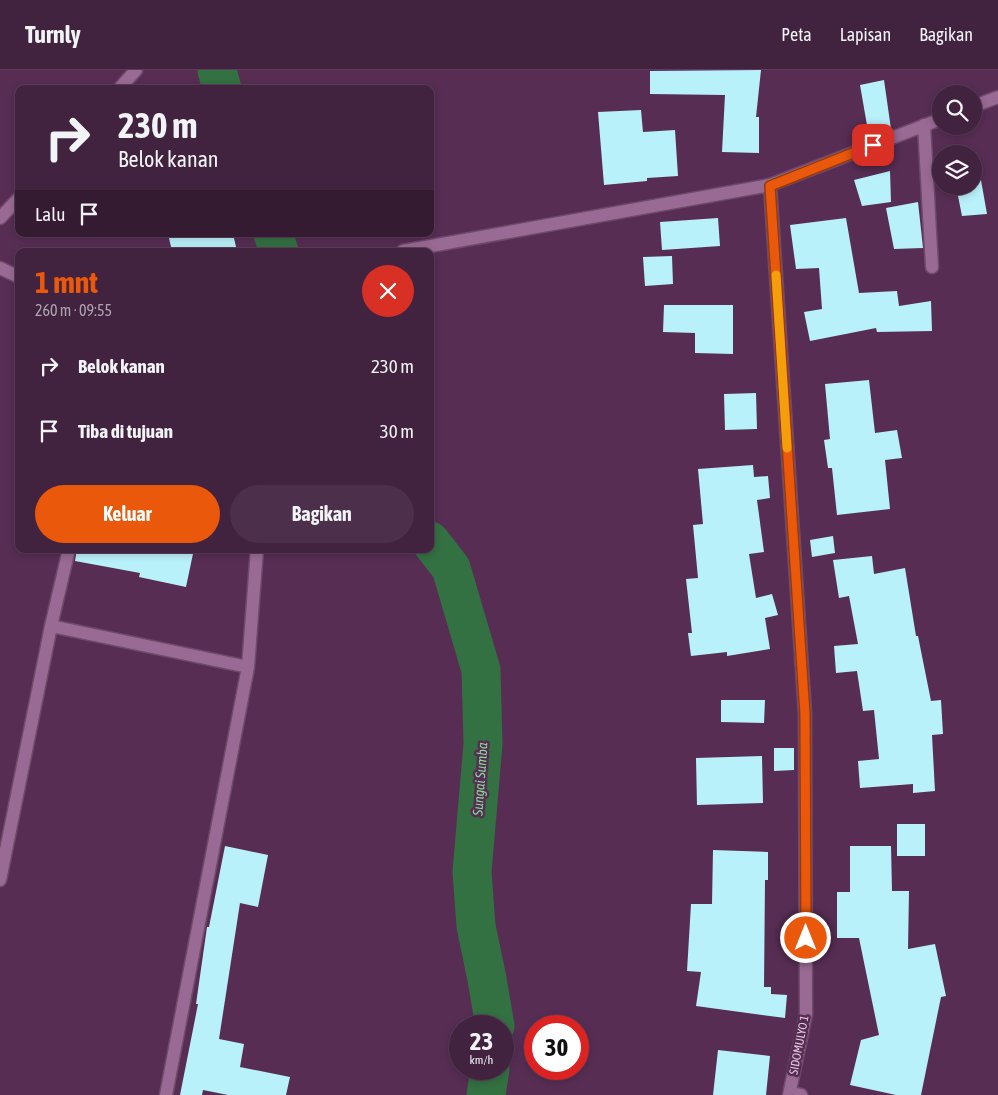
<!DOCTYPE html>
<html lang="id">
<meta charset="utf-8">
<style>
:root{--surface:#41223f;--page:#4c2f4a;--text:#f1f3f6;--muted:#aea4b0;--line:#5a3f59;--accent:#ea580c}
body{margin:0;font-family:"Asap Condensed",sans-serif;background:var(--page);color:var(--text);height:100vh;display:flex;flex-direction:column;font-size:19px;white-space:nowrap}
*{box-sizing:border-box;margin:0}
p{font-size:16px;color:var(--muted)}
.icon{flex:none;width:28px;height:28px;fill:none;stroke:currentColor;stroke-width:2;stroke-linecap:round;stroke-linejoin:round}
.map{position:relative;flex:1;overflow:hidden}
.drawer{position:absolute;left:15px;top:178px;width:419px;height:305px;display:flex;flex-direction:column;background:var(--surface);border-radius:10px;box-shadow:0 2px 8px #0003,0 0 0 1px var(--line)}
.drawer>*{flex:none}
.top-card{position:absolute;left:15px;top:15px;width:419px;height:152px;border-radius:10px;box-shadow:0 2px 8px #0003,0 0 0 1px var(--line);background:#41223f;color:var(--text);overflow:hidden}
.fabs{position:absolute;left:932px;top:15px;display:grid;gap:10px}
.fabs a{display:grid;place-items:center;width:50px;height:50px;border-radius:50%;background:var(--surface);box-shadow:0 2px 8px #0003,0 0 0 1px var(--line);font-size:25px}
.speed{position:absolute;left:449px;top:945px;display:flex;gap:10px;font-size:25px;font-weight:700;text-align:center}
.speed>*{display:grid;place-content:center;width:65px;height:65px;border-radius:50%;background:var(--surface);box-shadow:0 2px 8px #0003,0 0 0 1px var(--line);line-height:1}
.speed small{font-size:12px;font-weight:400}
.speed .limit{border:8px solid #d22;background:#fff;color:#111}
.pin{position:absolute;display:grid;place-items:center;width:42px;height:42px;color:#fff;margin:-21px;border-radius:10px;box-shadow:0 2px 8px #0006}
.me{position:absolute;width:55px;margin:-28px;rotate:0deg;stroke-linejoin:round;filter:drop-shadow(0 0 4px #0008)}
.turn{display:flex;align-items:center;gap:18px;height:105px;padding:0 20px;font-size:22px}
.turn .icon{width:65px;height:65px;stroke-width:2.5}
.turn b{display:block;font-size:35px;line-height:42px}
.then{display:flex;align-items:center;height:48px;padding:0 20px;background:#0003;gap:10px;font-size:19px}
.round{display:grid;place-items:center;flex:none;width:52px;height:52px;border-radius:26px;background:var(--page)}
.summary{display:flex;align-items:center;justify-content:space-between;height:85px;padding:0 20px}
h1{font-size:30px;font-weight:700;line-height:38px;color:var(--accent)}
.primary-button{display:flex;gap:10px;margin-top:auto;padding:10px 20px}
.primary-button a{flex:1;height:58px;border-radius:30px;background:var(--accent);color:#fff;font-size:20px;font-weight:700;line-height:58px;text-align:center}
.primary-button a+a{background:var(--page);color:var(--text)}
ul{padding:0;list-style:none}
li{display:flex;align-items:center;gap:15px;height:65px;padding:0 20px}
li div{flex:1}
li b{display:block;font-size:19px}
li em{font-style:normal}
header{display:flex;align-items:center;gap:30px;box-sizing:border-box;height:70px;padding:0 25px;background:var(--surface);border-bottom:1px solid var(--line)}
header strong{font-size:24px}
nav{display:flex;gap:28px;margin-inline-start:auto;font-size:18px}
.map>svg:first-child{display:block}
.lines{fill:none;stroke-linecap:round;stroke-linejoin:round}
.river{stroke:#337042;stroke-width:39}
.building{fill:#b9f1fb}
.lane-casing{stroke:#6e4a6b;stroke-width:15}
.street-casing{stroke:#6e4a6b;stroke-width:15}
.lane{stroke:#996a94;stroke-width:12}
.street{stroke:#996a94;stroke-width:12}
.route-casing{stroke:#983908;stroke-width:12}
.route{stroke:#ea580c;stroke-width:9}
.slow{stroke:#f59e0b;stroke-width:9}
.labels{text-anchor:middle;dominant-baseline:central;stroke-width:5;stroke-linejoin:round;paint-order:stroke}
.street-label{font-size:12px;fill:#e4cae1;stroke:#572d54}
.water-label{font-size:14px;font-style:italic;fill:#86dc98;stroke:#572d54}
</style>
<header>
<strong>Turnly</strong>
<nav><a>Peta</a><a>Lapisan</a><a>Bagikan</a></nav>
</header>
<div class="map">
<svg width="998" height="1025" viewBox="0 0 998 1025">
<rect width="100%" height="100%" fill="#572d54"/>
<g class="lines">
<path class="river" d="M 217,0 L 222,19
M 273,164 L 279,181
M 430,471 L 451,498 L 481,600 L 483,674 L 472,802 L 476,856 L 487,909 L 495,956
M 486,1025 L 490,999"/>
</g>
<path class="building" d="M 761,0 L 756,47 L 759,47 L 759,83 L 722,82 L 725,25 L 650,24 L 650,1 Z
M 884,10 L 891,59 L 868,61 L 860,15 Z
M 641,40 L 643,62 L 675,60 L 678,106 L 647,108 L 647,111 L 604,115 L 598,42 Z
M 976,82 L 987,144 L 962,146 L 956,116 L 974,116 L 974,84 L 966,84 Z
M 890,101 L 891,132 L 862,136 L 854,110 Z
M 918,132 L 923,178 L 894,179 L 886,138 Z
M 718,148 L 720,176 L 662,180 L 660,152 Z
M 846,148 L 859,223 L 897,221 L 899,236 L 931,231 L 932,261 L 877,262 L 876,258 L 810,271 L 804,242 L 822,239 L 819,198 L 796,199 L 790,155 Z
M 168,164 L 233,164 L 237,181 L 172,181 Z
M 672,186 L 673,214 L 645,216 L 643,187 Z
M 664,235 L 733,235 L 733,284 L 695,283 L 695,263 L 663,262 Z
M 869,310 L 875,363 L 897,360 L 902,388 L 885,390 L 890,439 L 837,445 L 832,398 L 828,398 L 824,370 L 830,369 L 825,314 Z
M 756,323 L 757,359 L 725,360 L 724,324 Z
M 753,395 L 754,407 L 768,406 L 770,428 L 757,430 L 764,482 L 749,484 L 756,528 L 772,524 L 778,545 L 765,548 L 770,579 L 727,586 L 727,582 L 691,586 L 688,563 L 692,563 L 686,509 L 698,508 L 693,455 L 703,454 L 698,399 Z
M 833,466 L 835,483 L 812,487 L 810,470 Z
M 77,479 L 194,479 L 186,517 L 139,507 L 140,503 L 75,491 Z
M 872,486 L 874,504 L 905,498 L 916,566 L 918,566 L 931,631 L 941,630 L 943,664 L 932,665 L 935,721 L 913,723 L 913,714 L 860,718 L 858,691 L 879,689 L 874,640 L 863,641 L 857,601 L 836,603 L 834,576 L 858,574 L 849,526 L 839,528 L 833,490 Z
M 721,630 L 765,630 L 764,653 L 721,652 Z
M 774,678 L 794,678 L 794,700 L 774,701 Z
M 762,686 L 763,733 L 697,735 L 696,688 Z
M 897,754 L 925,754 L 925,786 L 897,786 Z
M 225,776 L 268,785 L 258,837 L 240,833 L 219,969 L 244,974 L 240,997 L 290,1007 L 286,1025 L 228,1025 L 203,1020 L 202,1025 L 180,1025 L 198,934 L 196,934 L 207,857 L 209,857 Z
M 850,776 L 891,776 L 892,821 L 909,821 L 908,879 L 935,874 L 946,926 L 941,927 L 921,1025 L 896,1025 L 850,1015 L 861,970 L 879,965 L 859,868 L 837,868 L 837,822 L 850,822 Z
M 713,780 L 768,782 L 768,810 L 765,810 L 764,917 L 771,917 L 771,924 L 787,925 L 785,948 L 696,936 L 701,902 L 687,901 L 691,834 L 712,834 Z
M 718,980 L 770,986 L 766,1025 L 713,1025 Z"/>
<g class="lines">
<defs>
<path id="lane" d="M 51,556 L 69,479
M 248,597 L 257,479
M 0,810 L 51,556 L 248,597 L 166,1025
M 790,1023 L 801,1025"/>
<path id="street" d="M 119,19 L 136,0
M 974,36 L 998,27
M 924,55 L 932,197
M 770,115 L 805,644 L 806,944 L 789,1025
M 0,148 L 19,128
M 403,181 L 770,115 L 941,49
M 0,198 L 19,207"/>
</defs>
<use href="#lane" class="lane-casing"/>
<use href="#street" class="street-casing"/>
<use href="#lane" class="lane"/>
<use href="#street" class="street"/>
</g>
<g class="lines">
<defs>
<path id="route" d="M 806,868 L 805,644 L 770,116 L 873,75"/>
</defs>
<use href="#route" class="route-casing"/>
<use href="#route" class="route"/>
<path class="slow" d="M 776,205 L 787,378"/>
</g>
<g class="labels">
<g class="street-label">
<text transform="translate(799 975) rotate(-79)">SIDOMULYO 1</text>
</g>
<g class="water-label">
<text transform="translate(480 709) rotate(-86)">Sungai Sumba</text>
</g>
</g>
</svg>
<div class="fabs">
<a><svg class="icon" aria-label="search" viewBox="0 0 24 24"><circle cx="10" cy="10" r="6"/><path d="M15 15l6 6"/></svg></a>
<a><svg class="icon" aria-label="layers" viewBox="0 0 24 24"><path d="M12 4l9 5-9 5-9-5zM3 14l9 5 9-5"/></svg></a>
</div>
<div class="speed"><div>23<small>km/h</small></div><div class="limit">30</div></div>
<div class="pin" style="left:873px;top:75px;background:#d93025"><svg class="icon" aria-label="arrive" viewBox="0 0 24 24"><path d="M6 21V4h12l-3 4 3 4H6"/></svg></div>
<svg class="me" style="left:806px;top:868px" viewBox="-20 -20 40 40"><circle r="17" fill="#ea580c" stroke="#fff" stroke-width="3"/><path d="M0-11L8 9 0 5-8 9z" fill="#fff"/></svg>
<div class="top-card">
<div class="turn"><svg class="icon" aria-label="right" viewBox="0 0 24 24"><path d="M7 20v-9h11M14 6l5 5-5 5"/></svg><div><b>230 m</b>Belok kanan</div></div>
<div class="then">Lalu<svg class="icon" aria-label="arrive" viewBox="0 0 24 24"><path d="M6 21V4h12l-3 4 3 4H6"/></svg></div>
</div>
<section class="drawer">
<div class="summary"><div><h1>1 mnt</h1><p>260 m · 09:55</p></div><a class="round" style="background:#d93025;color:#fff"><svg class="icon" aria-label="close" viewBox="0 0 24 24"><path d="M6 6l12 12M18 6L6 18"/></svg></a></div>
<ul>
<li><svg class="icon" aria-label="right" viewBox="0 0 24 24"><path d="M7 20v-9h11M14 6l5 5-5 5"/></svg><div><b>Belok kanan</b></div><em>230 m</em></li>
<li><svg class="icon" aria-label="arrive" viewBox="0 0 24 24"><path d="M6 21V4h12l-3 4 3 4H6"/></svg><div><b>Tiba di tujuan</b></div><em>30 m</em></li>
</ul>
<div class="primary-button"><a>Keluar</a><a>Bagikan</a></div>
</section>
</div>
